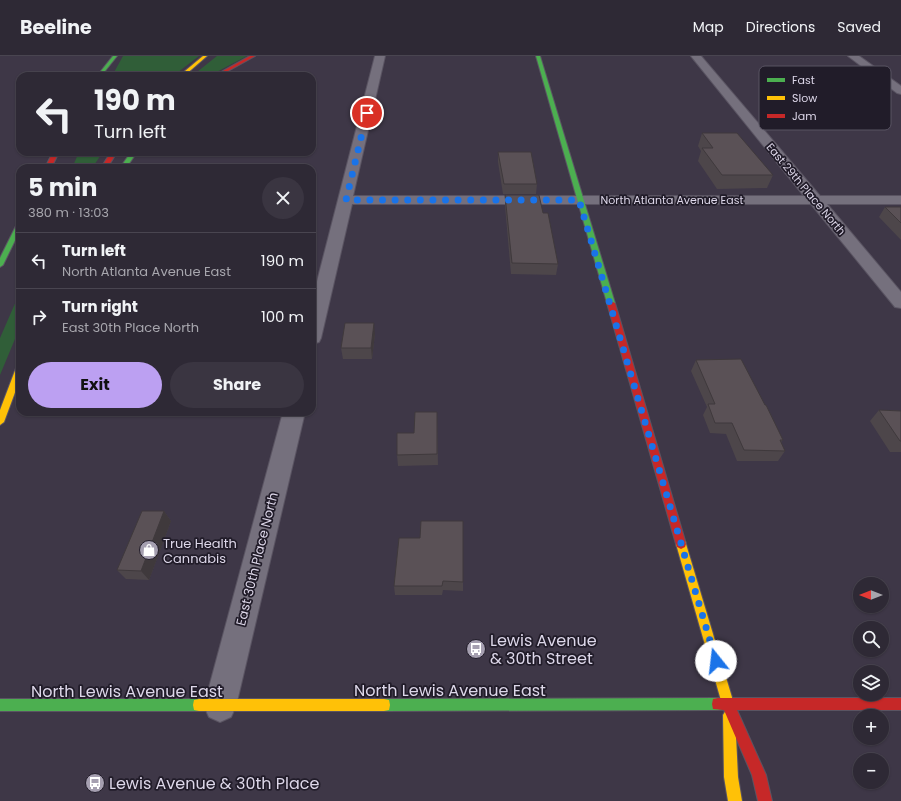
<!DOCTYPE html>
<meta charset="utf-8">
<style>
:root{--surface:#2e2935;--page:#3a3541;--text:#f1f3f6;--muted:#a7a6ad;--line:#494550;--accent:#bca0f2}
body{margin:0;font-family:Poppins,sans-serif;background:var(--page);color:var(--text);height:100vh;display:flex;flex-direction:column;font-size:15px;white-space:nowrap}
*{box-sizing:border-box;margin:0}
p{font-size:13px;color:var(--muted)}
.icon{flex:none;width:22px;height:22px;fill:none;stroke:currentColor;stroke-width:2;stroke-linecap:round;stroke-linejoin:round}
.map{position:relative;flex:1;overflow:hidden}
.details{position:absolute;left:16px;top:108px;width:300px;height:252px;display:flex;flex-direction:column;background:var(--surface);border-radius:12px;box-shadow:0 1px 3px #0004,0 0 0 1px var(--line)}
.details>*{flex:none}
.top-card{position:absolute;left:16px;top:16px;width:300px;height:84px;border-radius:12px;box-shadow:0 1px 3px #0004,0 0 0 1px var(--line);background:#2e2935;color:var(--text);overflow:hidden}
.needle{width:26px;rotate:270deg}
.buttons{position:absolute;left:853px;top:521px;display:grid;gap:8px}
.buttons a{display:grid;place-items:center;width:36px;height:36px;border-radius:50%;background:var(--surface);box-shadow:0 1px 3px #0004,0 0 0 1px var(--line);font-size:20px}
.pin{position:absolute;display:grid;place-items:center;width:34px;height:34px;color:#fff;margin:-17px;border:2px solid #fff;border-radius:50%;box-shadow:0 1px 4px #0007}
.me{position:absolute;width:44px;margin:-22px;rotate:344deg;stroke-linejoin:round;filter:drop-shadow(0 0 3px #0008)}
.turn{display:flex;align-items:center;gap:14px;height:84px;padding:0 12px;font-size:18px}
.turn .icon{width:52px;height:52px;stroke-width:2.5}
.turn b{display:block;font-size:28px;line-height:34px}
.round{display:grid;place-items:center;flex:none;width:42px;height:42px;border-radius:21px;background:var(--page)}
.head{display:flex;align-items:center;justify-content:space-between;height:68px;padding:0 12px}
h1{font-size:24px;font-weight:700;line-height:30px}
.primary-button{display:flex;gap:8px;margin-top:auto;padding:8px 12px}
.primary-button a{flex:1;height:46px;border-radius:24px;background:var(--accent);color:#111;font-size:16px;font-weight:700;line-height:46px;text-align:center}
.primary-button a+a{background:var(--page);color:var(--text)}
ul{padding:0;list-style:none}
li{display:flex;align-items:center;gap:12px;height:56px;padding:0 12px;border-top:1px solid var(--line)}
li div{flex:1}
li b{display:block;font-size:15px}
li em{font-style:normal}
header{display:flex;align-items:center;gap:24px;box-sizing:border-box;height:56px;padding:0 20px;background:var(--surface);border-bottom:1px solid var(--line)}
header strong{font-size:19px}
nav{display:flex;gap:22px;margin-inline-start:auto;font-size:14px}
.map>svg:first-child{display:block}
.green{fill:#305e38}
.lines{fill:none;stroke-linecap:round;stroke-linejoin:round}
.street-casing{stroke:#5a5462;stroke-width:2}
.fast-casing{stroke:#5a5462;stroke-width:2}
.slow-casing{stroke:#5a5462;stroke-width:2}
.jam-casing{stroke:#5a5462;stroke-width:2}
.street{fill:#75707d;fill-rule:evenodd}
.fast{fill:#4caf50;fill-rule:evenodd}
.slow{fill:#ffc107;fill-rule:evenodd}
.jam{fill:#c62828;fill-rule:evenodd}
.wall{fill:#4d464a}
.shaded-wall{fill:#3f393c}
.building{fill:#5a5156;stroke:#3f393c}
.route{stroke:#1a73e8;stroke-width:7;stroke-dasharray:0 12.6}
.labels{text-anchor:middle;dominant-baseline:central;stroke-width:3.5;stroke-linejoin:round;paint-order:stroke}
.far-street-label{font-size:11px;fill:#ddd7e9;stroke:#211c29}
.poi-label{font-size:13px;fill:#ddd7e9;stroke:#211c29;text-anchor:start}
.street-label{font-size:13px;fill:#ddd7e9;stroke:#211c29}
.near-poi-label{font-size:16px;fill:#ddd7e9;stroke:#211c29;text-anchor:start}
.near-street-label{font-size:16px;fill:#ddd7e9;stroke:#211c29}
.key{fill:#211c29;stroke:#595463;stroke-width:1}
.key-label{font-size:11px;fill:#ddd7e9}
</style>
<header>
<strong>Beeline</strong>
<nav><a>Map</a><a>Directions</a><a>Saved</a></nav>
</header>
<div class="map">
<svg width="901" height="745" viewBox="0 0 901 745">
<rect width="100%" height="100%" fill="#3e3747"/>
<path class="green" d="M 123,0 L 199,0 L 173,20 L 112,20 Z
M 217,0 L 247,0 L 209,20 L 192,20 Z
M 79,96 L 103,96 L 92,112 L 72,112 Z
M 20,236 L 20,271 L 0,319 L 0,282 Z"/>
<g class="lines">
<defs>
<path id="street" d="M 375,0 L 385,0 L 353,140 L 804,140 L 691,0 L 701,0 L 820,140 L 901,140 L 901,148 L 827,148 L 901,236 L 901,252 L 895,251 L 811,148 L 352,148 L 321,282 L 319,286 L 312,288 L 312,245 Z
M 848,0 L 859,0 L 901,30 L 901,38 L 897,37 Z
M 283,356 L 305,356 L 236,650 L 231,661 L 220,666 L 209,661 L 204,650 Z"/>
<path id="fast" d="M 113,0 L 117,0 L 101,20 L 97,20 Z
M 536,0 L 540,0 L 615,247 L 614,249 L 611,249 L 607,247 Z
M 131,96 L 137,96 L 126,112 L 120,112 Z
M 20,166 L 20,174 L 3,209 L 0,211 L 0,202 L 17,168 Z
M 718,642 L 723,643 L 724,648 L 723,653 L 718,654 L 384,655 L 379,654 L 378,649 L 379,644 L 384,643 Z
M 0,643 L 199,643 L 204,644 L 205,649 L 204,654 L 199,655 L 0,655 Z"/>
<path id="slow" d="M 203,0 L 207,0 L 184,20 L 179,20 Z
M 20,309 L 20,323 L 4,366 L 0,369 L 0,354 L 16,312 Z
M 681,483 L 685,485 L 686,488 L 734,648 L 731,653 L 734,654 L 735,659 L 738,721 L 742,745 L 728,745 L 724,721 L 723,659 L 726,654 L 723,653 L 722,648 L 676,488 L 677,485 Z
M 199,643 L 384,643 L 389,644 L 390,649 L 389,654 L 384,655 L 199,655 L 194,654 L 193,649 L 194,644 Z"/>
<path id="jam" d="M 250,0 L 255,0 L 219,20 L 214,20 Z
M 53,96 L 59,96 L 51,112 L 45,112 Z
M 111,96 L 117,96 L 107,112 L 101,112 Z
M 608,245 L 611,245 L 615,247 L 686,488 L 685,491 L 681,493 L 677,491 L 676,488 L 607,247 Z
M 718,642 L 901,642 L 901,654 L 737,654 L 766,719 L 772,745 L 758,745 L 752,719 L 724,654 L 713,653 L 712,648 L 713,643 Z"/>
</defs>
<use href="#street" class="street-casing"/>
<use href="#fast" class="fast-casing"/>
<use href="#slow" class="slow-casing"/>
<use href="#jam" class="jam-casing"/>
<use href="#street" class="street"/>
<use href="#fast" class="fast"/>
<use href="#slow" class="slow"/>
<use href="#jam" class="jam"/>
</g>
<path class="wall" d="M 702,77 L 773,119 L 767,132 L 717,133 L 698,105 L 701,95 L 698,90 Z
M 498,96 L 537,128 L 536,138 L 503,138 L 498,106 Z
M 505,139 L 543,157 L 558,208 L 556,219 L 511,218 L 505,150 Z
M 885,151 L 901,151 L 901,184 L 879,161 Z
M 375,278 L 372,303 L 343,303 L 341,292 Z
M 696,304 L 783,384 L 781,386 L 785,395 L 778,405 L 737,405 L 726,378 L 710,377 L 703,359 L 707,351 L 691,315 Z
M 879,354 L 901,355 L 901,396 L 890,396 L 870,365 Z
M 437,356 L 438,409 L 398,410 L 397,399 L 414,377 Z
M 164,455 L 171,465 L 149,524 L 126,523 L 117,514 Z
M 399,482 L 463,526 L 463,535 L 443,534 L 442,539 L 395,539 L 394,530 Z"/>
<path class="shaded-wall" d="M 374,267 L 375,278 L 372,303 L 371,292 Z
M 164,455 L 171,465 L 149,524 L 141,515 Z"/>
<path class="building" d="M 702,77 L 737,77 L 773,119 L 722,119 L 702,92 L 713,92 Z
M 498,96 L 531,96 L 537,128 L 504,128 Z
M 505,139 L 539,139 L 543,157 L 548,157 L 558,208 L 512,207 Z
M 885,151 L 901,151 L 901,167 Z
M 345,267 L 374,267 L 371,292 L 341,292 Z
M 741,303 L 765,349 L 766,349 L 783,384 L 780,384 L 785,395 L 744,394 L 732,367 L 715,367 L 708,348 L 715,348 L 696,304 Z
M 879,354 L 901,355 L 901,385 L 900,385 Z
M 415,356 L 437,356 L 437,398 L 397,399 L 397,377 L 414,377 Z
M 142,455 L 164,455 L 141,515 L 117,514 Z
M 421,465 L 463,465 L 463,526 L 443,525 L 442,530 L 394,530 L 399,482 L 420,482 Z"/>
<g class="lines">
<path class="route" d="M 367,57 L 346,144 L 579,144 L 716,605"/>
</g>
<defs>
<symbol id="shop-disc" viewBox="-11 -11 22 22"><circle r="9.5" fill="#a59fb0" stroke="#211c29"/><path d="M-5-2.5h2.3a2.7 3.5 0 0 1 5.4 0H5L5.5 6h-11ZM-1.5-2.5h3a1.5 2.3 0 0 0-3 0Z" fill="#fff"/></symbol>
<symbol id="bus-disc" viewBox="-11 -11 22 22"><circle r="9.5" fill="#a59fb0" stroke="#211c29"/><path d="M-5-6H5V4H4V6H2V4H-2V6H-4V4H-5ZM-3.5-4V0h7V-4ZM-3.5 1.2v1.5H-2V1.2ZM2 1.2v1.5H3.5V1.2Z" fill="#fff"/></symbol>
</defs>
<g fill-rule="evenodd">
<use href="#shop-disc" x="138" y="483" width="22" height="22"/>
<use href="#bus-disc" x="465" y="582" width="22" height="22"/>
<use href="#bus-disc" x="84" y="716" width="22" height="22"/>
</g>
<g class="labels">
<g class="far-street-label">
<text transform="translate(806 133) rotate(50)">East 29th Place North</text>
<text x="672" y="144">North Atlanta Avenue East</text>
</g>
<g class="poi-label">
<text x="163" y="487">True Health<tspan x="163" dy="15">Cannabis</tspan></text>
</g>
<g class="street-label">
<text transform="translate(257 503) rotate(-76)">East 30th Place North</text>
</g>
<g class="near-poi-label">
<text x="490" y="584">Lewis Avenue<tspan x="490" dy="18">&amp; 30th Street</tspan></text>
<text x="109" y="727">Lewis Avenue &amp; 30th Place</text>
</g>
<g class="near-street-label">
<text x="450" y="634">North Lewis Avenue East</text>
<text x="127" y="635">North Lewis Avenue East</text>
</g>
</g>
<rect x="759" y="10" width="132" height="64" rx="6" class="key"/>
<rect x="767" y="22" width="18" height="4" fill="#4caf50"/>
<rect x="767" y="40" width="18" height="4" fill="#ffc107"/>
<rect x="767" y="58" width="18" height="4" fill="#c62828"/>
<g class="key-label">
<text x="792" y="28">Fast</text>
<text x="792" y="46">Slow</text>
<text x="792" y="64">Jam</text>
</g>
</svg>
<div class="buttons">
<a><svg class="needle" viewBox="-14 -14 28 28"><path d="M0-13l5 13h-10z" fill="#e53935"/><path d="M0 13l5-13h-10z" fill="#a7a6ad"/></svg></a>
<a><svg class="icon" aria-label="search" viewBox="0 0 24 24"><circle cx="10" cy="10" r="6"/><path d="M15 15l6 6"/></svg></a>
<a><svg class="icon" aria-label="layers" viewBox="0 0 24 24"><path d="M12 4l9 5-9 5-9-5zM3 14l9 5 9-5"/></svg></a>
<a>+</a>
<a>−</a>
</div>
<div class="pin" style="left:367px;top:57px;background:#d93025"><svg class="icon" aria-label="arrive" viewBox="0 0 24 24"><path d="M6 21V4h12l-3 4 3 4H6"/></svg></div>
<svg class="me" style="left:716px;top:605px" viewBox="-20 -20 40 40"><circle r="19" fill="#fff"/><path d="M0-13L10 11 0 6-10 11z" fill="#1a73e8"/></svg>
<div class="top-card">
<div class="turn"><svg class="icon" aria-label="left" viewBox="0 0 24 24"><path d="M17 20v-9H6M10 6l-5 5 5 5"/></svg><div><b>190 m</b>Turn left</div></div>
</div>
<section class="details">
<div class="head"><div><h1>5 min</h1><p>380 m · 13:03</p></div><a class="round"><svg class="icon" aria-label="close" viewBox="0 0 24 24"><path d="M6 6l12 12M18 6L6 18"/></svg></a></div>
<ul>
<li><svg class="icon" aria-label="left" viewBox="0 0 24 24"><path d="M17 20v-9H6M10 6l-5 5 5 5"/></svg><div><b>Turn left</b><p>North Atlanta Avenue East</p></div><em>190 m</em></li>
<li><svg class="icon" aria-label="right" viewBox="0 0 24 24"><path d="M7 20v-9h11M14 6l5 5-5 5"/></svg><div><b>Turn right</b><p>East 30th Place North</p></div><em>100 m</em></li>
</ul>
<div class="primary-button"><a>Exit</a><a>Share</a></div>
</section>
</div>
